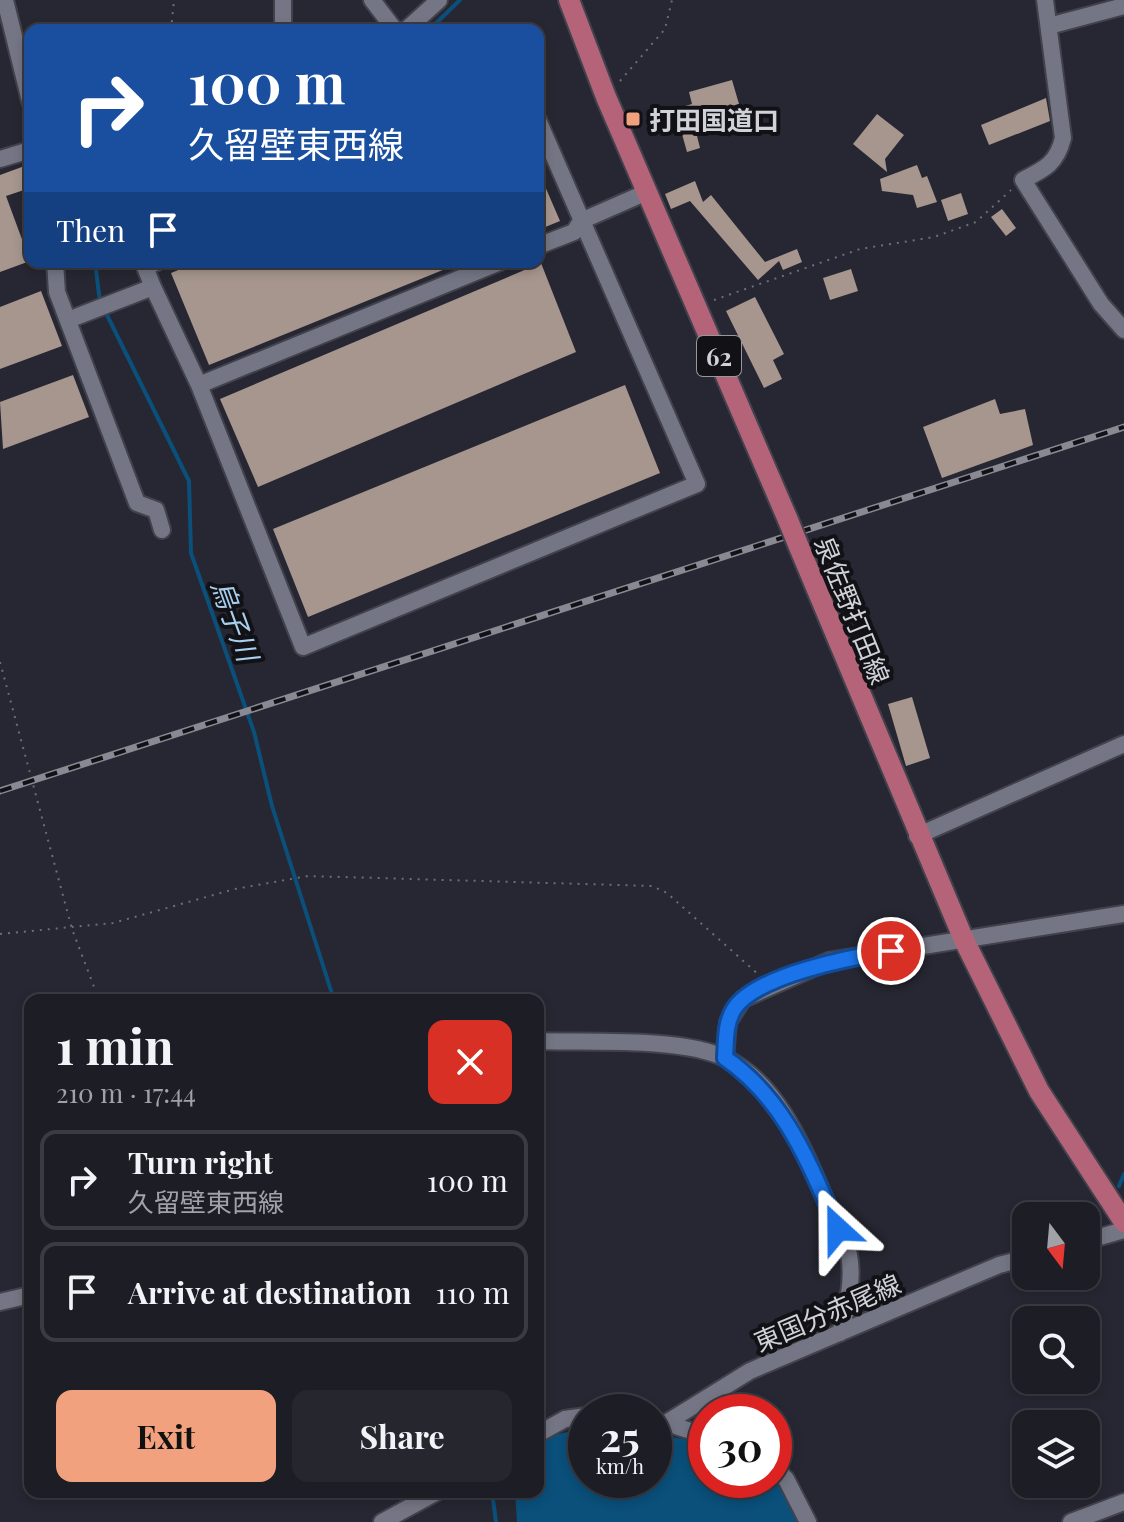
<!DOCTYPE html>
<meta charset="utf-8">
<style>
:root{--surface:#1d1d26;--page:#25262e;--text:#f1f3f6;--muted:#a0a2a7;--line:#3b3b43;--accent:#f2a17e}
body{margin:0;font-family:"Playfair Display","Noto Sans JP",serif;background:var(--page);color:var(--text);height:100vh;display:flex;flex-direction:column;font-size:30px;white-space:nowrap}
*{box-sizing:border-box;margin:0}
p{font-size:26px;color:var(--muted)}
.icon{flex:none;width:44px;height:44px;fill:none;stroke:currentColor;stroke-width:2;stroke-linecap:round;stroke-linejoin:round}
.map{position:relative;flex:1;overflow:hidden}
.details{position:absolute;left:24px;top:994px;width:520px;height:504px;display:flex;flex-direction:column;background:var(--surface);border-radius:16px;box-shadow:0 4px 12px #0003,0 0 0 2px var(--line)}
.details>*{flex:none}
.banner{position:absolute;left:24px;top:24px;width:520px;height:244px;border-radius:16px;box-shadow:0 4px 12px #0003,0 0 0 2px var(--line);background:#1a4fa0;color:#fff;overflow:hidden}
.needle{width:52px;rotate:164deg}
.controls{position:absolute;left:1012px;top:1202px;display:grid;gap:16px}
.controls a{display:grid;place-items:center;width:88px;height:88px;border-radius:16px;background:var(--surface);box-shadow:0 4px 12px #0003,0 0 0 2px var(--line);font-size:40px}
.speed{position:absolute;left:568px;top:1394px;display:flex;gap:16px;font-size:40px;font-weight:700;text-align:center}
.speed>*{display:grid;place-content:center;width:104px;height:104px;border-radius:50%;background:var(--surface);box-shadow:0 4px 12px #0003,0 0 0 2px var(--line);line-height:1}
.speed small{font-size:20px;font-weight:400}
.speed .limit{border:12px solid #d22;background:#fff;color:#111}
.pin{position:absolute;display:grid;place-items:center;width:68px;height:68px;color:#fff;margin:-34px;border:4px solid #fff;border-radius:50%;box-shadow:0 2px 8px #0007}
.me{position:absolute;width:88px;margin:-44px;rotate:336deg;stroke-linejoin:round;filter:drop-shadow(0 0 6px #0008)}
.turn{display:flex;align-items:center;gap:28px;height:168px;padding:0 32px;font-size:36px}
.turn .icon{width:104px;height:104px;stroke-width:2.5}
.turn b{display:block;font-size:56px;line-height:68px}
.then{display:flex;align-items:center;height:76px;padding:0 32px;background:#0003;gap:16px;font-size:30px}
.round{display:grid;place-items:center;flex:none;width:84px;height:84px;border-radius:16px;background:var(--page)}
.summary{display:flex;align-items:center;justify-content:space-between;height:136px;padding:0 32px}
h1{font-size:48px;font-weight:700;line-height:60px}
.cta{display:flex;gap:16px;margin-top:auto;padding:16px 32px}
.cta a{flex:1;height:92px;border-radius:16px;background:var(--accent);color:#111;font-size:32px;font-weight:700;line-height:92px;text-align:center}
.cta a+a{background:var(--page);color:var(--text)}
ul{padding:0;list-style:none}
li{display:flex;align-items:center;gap:24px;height:100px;margin:0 16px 12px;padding:0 16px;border:4px solid var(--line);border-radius:16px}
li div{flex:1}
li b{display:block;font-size:30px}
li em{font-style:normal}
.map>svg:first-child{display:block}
.water{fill:#0a507b}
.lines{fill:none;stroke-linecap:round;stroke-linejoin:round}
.stream{stroke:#0a507b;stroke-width:4}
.building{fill:#a6968e}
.minor-casing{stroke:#42424c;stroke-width:20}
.major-casing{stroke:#42424c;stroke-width:24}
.path{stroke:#6e6e78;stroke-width:2;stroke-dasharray:2 6;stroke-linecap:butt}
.minor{stroke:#757685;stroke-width:16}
.major{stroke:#b46378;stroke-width:20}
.rail-casing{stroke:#898993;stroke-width:7}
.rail{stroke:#111116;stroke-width:4;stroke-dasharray:12;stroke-linecap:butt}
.major-bridge-casing{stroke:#42424c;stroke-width:24;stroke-linecap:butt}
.major-bridge{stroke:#b46378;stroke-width:20}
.route-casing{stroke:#114b97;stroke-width:20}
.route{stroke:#1a73e8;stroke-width:14}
.poi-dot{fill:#f2a17e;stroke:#111116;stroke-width:3}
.labels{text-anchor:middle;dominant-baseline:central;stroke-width:8;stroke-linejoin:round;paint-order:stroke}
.shield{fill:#111116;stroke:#97979e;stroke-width:2}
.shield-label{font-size:24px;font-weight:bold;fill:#d1d1d9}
.poi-label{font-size:26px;font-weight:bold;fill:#d1d1d9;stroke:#111116;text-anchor:start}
.street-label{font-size:26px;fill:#d1d1d9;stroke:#111116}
.water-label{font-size:28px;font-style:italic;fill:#a9cfef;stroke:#111116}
</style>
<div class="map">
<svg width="1124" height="1522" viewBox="0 0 1124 1522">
<rect width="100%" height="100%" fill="#272733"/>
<path class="water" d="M 586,1428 L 586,1480 L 654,1480 L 654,1434 L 706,1443 L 706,1480 L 774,1480 L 774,1475 L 801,1522 L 517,1522 L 515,1492 L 538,1492 L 538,1444 L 554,1435 Z"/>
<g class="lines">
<path class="stream" d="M 429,30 L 460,0
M 95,262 L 100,302
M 104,309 L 189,481 L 191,553 L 254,732 L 272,806 L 334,1000
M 1119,1186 L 1124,1174
M 538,1293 L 543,1321 L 538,1362
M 492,1492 L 496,1522"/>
</g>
<path class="building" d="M 732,80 L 739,104 L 692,116 L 700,148 L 687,152 L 675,109 L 692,104 L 689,92 Z
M 1046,98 L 1050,121 L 989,145 L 981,125 Z
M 877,114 L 904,135 L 885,159 L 887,172 L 853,144 Z
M 30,164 L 30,188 L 6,196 L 30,261 L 0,272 L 0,175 Z
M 917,165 L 922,178 L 927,176 L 937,202 L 917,208 L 913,195 L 882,191 L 880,179 Z
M 538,170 L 560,221 L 538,230 Z
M 695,181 L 703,202 L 711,195 L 765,262 L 797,249 L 802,262 L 783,270 L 779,261 L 758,280 L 690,201 L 671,209 L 665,194 Z
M 961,193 L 968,214 L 948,221 L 941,200 Z
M 1002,209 L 1016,228 L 1006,236 L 991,217 Z
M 198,262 L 460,262 L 460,263 L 209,365 L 171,273 Z
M 541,263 L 576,352 L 258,487 L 220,399 Z
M 851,269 L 858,291 L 830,300 L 823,278 Z
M 41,291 L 62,346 L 0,369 L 0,307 Z
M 755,297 L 784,354 L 773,360 L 782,379 L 764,388 L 726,311 Z
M 73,375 L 89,417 L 3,449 L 0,402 Z
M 625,385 L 660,473 L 308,617 L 273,529 Z
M 995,399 L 1000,414 L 1025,409 L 1033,445 L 942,478 L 923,427 Z
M 912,697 L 930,758 L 906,766 L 888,704 Z"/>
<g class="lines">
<defs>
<path id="minor" d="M 5,0 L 30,101
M 283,0 L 283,30
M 372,0 L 395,30
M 1045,0 L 1063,138 C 1057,163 1045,169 1023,180 L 1101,304 L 1124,330
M 1049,26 L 1124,6
M 406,30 L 439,0
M 0,159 L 30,150
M 538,246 L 574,232 L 581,221 L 647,192
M 55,262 L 57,292 L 137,503 L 156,510 L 162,530
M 153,287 L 145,267 L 157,262
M 68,320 L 153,287 L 199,385 L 500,262
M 199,385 L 303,647 L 697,484 L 538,120
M 917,836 L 1124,744
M 538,1041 C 588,1043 681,1037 725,1058 C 782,1085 806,1157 830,1210 C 836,1224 846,1240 849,1255 C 854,1280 847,1308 840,1333
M 725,1058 L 728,1022 L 743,999 L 829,961 L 1124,914
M 1086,1241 L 1124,1230
M 0,1302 L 30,1295
M 654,1422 L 666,1423 L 750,1371 L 999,1265 L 1026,1258
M 666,1423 L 706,1436
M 538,1434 L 565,1419 L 586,1416
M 774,1467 L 786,1479 L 808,1522
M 382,1522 L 437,1492
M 1071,1522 L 1124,1502"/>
<path id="major" d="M 569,0 L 606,97 L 788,520
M 799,547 L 964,940 L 1039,1091 L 1124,1222"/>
</defs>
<use href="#minor" class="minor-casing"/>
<use href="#major" class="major-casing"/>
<path class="path" d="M 171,30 L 174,0
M 620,81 L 665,29 L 672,0
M 714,300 L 860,249 L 934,237 L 976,222 L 1011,190
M 0,662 L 72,929 L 99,1000
M 0,934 L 113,923 L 235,889 L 308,876 L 652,886 L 667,893 L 759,975"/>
<use href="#minor" class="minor"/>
<use href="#major" class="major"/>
<defs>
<path id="rail" d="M 0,791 L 1124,427"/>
</defs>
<use href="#rail" class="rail-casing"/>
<use href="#rail" class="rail"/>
<defs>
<path id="major-bridge" d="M 788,520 L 799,547"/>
</defs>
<use href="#major-bridge" class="major-bridge-casing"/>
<use href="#major-bridge" class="major-bridge"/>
</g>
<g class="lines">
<defs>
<path id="route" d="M 838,1229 C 809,1164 786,1100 725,1058 C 726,1042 725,1023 734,1009 C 756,975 852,957 891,951"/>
</defs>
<use href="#route" class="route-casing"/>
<use href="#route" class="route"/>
</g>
<rect class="poi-dot" x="625" y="111" width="16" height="16" rx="4"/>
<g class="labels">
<rect class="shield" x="697" y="336" width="44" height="40" rx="6"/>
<g class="shield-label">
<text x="719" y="356">62</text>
</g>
<g class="poi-label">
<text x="649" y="119">打田国道口</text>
</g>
<g class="street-label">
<text transform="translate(853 610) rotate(68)">泉佐野打田線</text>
<text transform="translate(827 1312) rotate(-23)">東国分赤尾線</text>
</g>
<g class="water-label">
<text transform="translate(236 620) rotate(70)">烏子川</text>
</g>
</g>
</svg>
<div class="controls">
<a><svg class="needle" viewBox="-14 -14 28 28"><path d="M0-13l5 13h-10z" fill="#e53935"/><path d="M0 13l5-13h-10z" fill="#a0a2a7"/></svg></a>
<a><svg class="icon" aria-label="search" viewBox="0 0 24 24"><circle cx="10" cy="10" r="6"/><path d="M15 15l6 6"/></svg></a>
<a><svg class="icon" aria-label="layers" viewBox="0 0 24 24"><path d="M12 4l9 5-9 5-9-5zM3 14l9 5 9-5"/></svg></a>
</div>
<div class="speed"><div>25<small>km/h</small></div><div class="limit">30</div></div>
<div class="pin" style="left:891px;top:951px;background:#d93025"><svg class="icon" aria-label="arrive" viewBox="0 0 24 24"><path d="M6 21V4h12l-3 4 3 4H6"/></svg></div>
<svg class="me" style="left:838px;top:1229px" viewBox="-20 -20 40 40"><path d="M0-17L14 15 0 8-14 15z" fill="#1a73e8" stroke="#fff" stroke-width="4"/></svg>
<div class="banner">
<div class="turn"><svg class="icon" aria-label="right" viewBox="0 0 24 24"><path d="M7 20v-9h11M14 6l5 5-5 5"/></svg><div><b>100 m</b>久留壁東西線</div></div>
<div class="then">Then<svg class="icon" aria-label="arrive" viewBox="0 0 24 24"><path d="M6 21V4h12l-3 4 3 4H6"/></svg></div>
</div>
<section class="details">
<div class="summary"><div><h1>1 min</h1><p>210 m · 17:44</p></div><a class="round" style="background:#d93025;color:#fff"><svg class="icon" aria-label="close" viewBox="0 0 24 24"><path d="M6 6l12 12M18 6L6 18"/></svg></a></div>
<ul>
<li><svg class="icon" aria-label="right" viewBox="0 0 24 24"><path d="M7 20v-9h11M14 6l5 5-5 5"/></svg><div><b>Turn right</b><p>久留壁東西線</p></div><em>100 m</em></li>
<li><svg class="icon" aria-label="arrive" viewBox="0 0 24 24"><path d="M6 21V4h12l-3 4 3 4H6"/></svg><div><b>Arrive at destination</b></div><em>110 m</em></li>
</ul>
<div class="cta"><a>Exit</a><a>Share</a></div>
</section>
</div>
